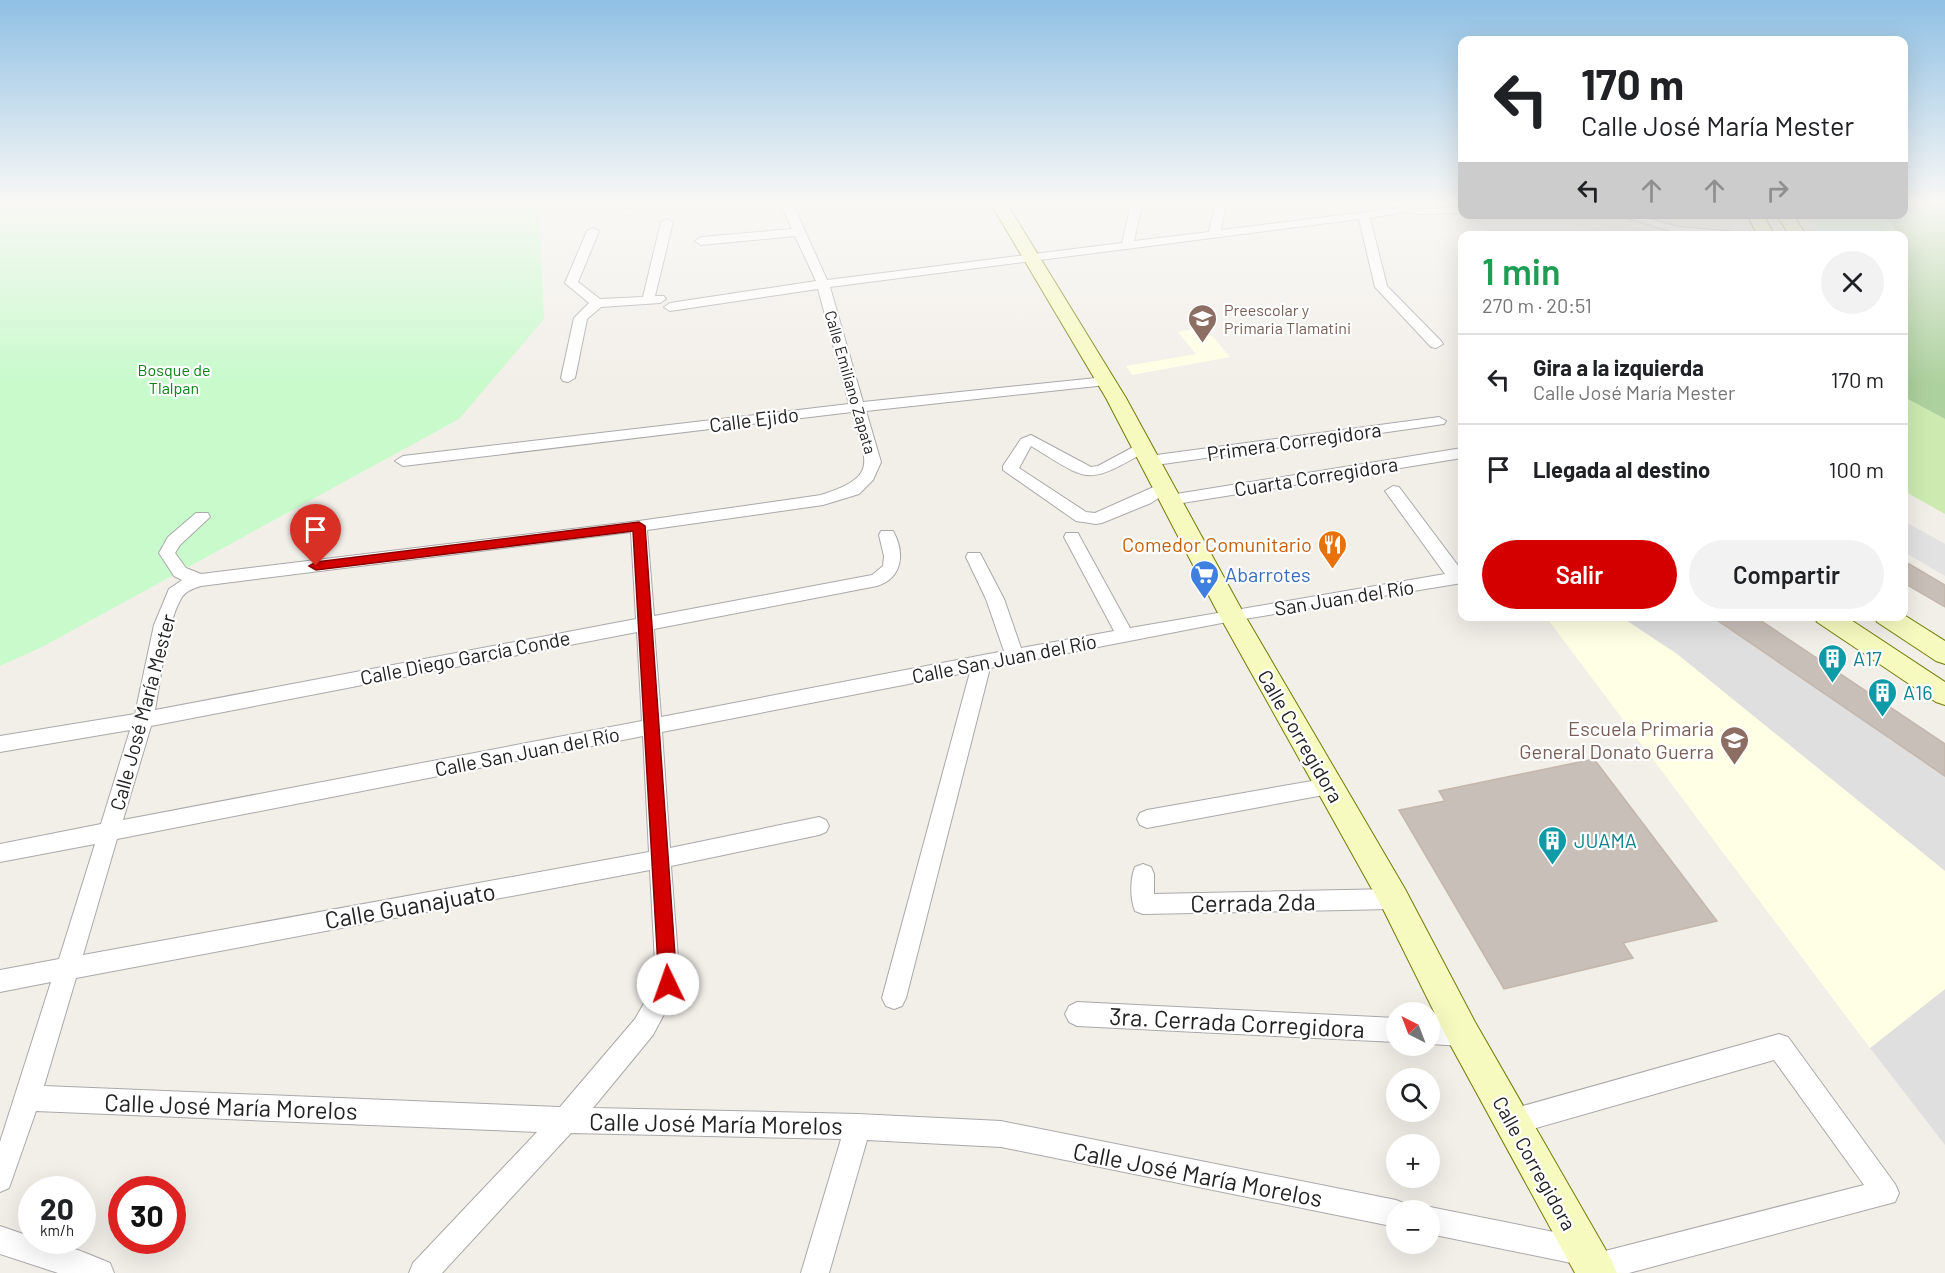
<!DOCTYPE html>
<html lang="es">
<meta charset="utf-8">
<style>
:root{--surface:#fff;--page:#f2f2f2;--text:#202124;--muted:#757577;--line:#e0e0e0;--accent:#d40000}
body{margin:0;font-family:Barlow,sans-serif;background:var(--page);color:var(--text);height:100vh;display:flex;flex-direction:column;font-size:22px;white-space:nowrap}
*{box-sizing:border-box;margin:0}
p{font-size:20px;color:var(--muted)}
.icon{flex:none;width:33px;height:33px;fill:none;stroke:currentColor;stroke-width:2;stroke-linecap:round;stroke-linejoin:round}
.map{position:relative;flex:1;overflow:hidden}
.details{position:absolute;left:1458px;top:231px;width:450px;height:390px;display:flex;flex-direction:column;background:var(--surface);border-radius:12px;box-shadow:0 6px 24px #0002}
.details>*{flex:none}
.hud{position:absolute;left:1458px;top:36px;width:450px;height:183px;border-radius:12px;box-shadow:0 6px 24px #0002;background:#fff;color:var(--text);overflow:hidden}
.needle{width:39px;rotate:318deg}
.controls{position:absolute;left:1386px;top:1002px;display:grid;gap:12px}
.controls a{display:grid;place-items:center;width:54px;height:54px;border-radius:50%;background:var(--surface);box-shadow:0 6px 24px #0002;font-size:30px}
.speed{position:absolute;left:18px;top:1176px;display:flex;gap:12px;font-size:30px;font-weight:700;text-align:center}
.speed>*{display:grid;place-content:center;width:78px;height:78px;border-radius:50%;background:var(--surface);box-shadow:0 6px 24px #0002;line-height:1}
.speed small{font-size:15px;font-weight:400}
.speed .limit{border:9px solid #d22;background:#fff;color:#111}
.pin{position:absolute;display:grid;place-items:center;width:51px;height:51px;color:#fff;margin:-62px -26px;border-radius:50% 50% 50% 0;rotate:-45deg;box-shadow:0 0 6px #0007}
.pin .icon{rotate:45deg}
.me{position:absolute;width:66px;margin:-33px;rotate:357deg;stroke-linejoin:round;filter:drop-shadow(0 0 4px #0008)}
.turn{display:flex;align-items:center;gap:21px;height:126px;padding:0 24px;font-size:27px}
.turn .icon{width:78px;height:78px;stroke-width:2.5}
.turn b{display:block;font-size:42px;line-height:51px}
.lanes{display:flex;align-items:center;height:57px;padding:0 24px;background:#0003;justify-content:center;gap:30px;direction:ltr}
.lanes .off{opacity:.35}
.round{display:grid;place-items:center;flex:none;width:63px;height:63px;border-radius:32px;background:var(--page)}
.head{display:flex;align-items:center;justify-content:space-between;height:102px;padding:0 24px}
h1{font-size:36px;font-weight:600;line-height:45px;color:#1e9e55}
.button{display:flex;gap:12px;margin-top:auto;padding:12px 24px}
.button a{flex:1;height:69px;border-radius:36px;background:var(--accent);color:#fff;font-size:24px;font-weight:600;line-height:69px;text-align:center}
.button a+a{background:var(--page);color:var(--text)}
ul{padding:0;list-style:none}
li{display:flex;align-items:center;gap:18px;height:90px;padding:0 24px;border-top:2px solid var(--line)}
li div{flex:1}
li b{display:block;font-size:22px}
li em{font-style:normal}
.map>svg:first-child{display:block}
.residential{fill:#e0dfdf}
.education{fill:#ffffe5}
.grass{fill:#cdebb0}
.forest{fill:#add19e}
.park{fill:#c8facc}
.parking{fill:#e2e2e2}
.building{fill:#c7bfb8;stroke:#c4b6ab;stroke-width:1.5}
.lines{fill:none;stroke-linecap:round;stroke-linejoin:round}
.street-casing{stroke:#a9a9a9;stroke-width:2}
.secondary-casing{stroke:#707d05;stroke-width:2}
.street{fill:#fff;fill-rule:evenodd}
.secondary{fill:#f7fabf;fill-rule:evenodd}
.route{fill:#d40000;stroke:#8a0000;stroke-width:1.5}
.labels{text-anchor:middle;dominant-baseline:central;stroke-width:4.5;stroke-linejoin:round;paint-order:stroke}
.far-education-label{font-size:16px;fill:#785e54;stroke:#fff;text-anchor:start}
.far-park-label{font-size:16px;fill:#0c8416;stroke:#fff}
.far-street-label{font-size:16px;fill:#222;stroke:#fff}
.street-label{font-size:20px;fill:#222;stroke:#fff}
.food-label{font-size:20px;fill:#c56008;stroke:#fff;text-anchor:end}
.shop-label{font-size:20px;fill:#366cbe;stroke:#fff;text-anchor:start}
.culture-label{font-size:20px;fill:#0d838f;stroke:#fff;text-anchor:start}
.education-label{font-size:20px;fill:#785e54;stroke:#fff;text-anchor:end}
.near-street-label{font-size:24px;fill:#222;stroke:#fff}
</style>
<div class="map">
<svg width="1945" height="1273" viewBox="0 0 1945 1273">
<rect width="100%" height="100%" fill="#f2efe9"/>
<path class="residential" d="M 1621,617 L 1754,617 L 1945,744 L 1945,871 L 1677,654 Z
M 1945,989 L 1945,1145 L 1870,1048 Z"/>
<path class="education" d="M 1205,327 L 1230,357 L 1132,375 L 1126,366 L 1196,354 L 1178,332 Z
M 1546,617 L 1621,617 L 1677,654 L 1945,871 L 1945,989 L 1870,1048 Z"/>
<path class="grass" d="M 1904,397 L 1945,419 L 1945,514 L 1904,491 Z"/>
<path class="forest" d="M 1904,204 L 1945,204 L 1945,419 L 1904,397 L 1904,236 L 1898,235 L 1890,221 L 1881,215 L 1904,214 Z"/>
<path class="park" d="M 0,204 L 539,204 L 544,319 L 459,419 L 42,647 L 0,666 Z
M 1807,215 L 1881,215 L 1890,221 L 1899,235 L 1824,235 Z"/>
<path class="parking" d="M 1619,225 L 1678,235 L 1532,235 Z
M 1904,521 L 1945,544 L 1945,576 L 1904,552 Z"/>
<path class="building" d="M 1904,561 L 1945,585 L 1945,607 L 1904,583 Z
M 1711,616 L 1754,616 L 1945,744 L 1945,776 Z
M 1594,759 L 1717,921 L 1623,943 L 1633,958 L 1504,989 L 1399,810 L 1445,801 L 1439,791 Z"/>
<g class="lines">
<defs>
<path id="street" d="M 613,204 L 649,204 L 643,207 L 617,209 L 613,208 Z
M 781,204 L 793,204 L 827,280 L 1122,243 L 1131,204 L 1142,204 L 1134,241 L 1209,232 L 1215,204 L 1226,204 L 1221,230 L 1407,207 L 1412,210 L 1462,207 L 1462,213 L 1417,214 L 1412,211 L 1370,218 L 1387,286 L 1441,341 L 1443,344 L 1436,348 L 1431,347 L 1375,287 L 1359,219 L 830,287 L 863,402 L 1106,377 L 1113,381 L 1106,385 L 866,411 L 881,462 L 873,480 L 859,494 L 823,505 L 647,530 L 654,616 L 872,575 L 883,566 L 884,556 L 879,535 L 881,531 L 893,531 C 905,552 903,578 877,586 L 654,629 L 661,717 L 1004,651 L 986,599 L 966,557 L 968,553 L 980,553 L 1004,599 L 1021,648 L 1114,631 L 1064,537 L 1066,533 L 1078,533 L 1080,537 L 1130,628 L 1445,574 L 1385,491 L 1393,486 L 1399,487 L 1462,571 L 1462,583 L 1232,621 L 990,668 L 906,998 L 902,1006 L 894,1009 L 886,1006 L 882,998 L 970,672 L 662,732 L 670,848 L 819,817 L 826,820 L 829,826 L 826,832 L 819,835 L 671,866 L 680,984 L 653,1035 L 593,1108 L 858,1114 L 1001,1121 L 1396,1200 L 1406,1204 L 1408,1210 L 1396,1210 L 1396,1227 L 1001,1147 L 867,1140 L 829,1273 L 801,1273 L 841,1139 L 571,1133 L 442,1273 L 409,1273 L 413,1263 L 537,1132 L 36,1111 L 9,1188 L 0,1192 L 0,1142 L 51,982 L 0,992 L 0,970 L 59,959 L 95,844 L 0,862 L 0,844 L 101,824 L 130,730 L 0,752 L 0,736 L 135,714 L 154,625 L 169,589 L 182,580 L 174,576 L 159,553 L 168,537 L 196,513 L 208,513 L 210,517 L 180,545 L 175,553 L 186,568 L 201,574 L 639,521 L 821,495 C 880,476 866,463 852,412 L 403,466 L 395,461 L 403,456 L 849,404 L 818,289 L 670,311 L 664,307 L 670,303 L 816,281 L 795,236 L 701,245 L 695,241 L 701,237 L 792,229 ZM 631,532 L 636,619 L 155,710 C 161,679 166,623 182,597 C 186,591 194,588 201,586 ZM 637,632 L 642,721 L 123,820 L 151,726 ZM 643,736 L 649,852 L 83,955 L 117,839 ZM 650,870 L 656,982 L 635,1019 L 560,1107 L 44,1086 L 76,978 Z
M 1614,214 L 1634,214 L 1678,227 L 1740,232 L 1746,236 L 1677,233 Z
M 667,219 L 673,222 L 655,296 L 664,296 L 666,299 L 660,303 L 601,307 L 587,319 L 575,378 L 568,382 L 563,381 L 561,378 L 574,318 L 589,303 L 565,283 L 587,231 L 593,228 L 599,231 L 578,282 L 600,299 L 643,297 L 661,222 Z
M 1439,417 L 1446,421 L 1444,424 L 1149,466 L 1141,461 L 1149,456 Z
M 1031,435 L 1091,467 L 1098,466 L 1137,445 L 1147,445 L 1150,448 L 1147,451 C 1085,486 1090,482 1031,446 L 1019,468 L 1086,512 L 1095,513 L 1158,485 L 1170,485 L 1172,489 L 1151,503 L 1102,523 L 1096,524 L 1076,521 L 1003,470 L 1003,466 L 1021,439 Z
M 1462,448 L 1462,458 L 1170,505 L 1162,500 L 1170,495 Z
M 1329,778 L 1336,780 L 1339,786 L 1336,792 L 1329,794 L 1147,828 L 1140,825 L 1137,819 L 1140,813 L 1147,810 Z
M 1143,864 L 1151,867 L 1154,874 L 1154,894 L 1394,889 L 1402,892 L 1405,899 L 1402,906 L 1394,909 L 1143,914 L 1135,911 C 1130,899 1130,879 1135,867 Z
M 1077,1002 L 1396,1018 L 1396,1042 L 1077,1026 L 1069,1022 L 1065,1014 L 1069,1006 Z
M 1430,1020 L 1463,1022 L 1472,1026 L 1475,1034 L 1472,1042 L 1463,1046 L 1430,1044 Z
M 1779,1034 L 1788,1037 L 1895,1184 L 1899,1193 L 1895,1202 L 1629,1273 L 1582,1273 L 1581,1265 L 1430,1234 L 1430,1210 L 1423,1210 L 1430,1207 L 1584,1238 L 1594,1242 L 1597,1253 L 1864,1185 L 1774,1060 L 1512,1135 L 1503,1131 L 1499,1122 L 1503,1113 L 1512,1109 Z
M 0,1226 L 32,1237 L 32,1240 C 57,1240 86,1253 110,1263 L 114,1273 L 58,1273 L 0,1254 Z"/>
<path id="secondary" d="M 991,204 L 1007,204 L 1126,398 L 1244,614 L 1405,889 L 1475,1022 L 1611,1259 L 1617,1273 L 1575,1273 L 1451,1046 L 1383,909 L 1219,615 L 1106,398 Z
M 1747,214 L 1763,214 L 1775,236 L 1758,236 Z
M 1776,214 L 1792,214 L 1807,236 L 1790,236 Z
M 1904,615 L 1945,641 L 1945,664 L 1936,661 L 1877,622 L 1874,616 Z
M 1814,616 L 1845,616 L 1945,682 L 1945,705 L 1936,702 L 1817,622 Z"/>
</defs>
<use href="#street" class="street-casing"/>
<use href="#secondary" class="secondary-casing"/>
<use href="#street" class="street"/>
<use href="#secondary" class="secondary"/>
</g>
<linearGradient id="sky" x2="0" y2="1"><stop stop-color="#8fc0e4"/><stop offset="0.53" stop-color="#f9f8f5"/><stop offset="1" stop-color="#f9f8f5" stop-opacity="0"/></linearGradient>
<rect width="1945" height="382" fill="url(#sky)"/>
<path class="route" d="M 639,522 L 645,526 L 677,984 L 674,990 L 668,993 L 661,990 L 659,984 L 633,531 L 316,570 L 309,566 L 316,562 Z"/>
<defs>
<symbol id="school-pin" viewBox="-11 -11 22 30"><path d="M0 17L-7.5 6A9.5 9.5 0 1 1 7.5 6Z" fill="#8d6e63" stroke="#fff"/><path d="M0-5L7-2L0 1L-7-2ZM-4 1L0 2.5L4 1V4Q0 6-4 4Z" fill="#fff"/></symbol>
<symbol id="restaurant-pin" viewBox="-11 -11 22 30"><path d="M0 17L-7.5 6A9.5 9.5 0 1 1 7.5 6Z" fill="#e8710a" stroke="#fff"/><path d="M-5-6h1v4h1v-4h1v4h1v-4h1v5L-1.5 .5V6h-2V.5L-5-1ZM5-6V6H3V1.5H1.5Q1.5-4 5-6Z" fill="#fff"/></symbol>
<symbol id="supermarket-pin" viewBox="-11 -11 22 30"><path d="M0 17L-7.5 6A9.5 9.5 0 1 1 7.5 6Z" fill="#3f7fe0" stroke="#fff"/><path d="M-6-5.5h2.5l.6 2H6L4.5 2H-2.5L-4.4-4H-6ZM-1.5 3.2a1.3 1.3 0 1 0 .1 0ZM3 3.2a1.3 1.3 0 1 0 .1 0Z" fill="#fff"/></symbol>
<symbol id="building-pin" viewBox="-11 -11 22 30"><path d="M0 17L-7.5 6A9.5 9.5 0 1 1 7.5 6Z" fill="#0f9aa8" stroke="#fff"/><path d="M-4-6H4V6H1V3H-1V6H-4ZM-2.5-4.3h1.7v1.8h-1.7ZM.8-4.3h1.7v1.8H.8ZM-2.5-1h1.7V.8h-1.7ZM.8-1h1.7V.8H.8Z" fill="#fff"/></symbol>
</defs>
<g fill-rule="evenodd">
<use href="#school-pin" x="1186" y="302" width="33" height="45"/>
<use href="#restaurant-pin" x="1316" y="528" width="33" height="45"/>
<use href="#supermarket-pin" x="1188" y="558" width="33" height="45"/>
<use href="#building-pin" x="1816" y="642" width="33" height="45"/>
<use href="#building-pin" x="1866" y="676" width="33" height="45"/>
<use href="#school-pin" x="1718" y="724" width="33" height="45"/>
<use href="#building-pin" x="1536" y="824" width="33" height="45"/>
</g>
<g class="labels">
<g class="far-education-label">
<text x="1224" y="309">Preescolar y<tspan x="1224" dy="18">Primaria Tlamatini</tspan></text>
</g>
<g class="far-park-label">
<text x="174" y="369">Bosque de<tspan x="174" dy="18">Tlalpan</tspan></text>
</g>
<g class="far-street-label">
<text transform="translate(851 382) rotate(74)">Calle Emiliano Zapata</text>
</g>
<g class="street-label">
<text transform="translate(754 419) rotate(-7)">Calle Ejido</text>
<text transform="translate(1294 441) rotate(-8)">Primera Corregidora</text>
<text transform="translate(1316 476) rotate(-9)">Cuarta Corregidora</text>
<text transform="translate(1344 597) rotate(-9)">San Juan del Río</text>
<text transform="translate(465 657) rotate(-11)">Calle Diego García Conde</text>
<text transform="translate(1004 658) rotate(-11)">Calle San Juan del Río</text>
<text transform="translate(142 712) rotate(-75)">Calle José María Mester</text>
<text transform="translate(1301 736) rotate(60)">Calle Corregidora</text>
<text transform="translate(527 751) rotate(-11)">Calle San Juan del Río</text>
<text transform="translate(1535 1163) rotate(61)">Calle Corregidora</text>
</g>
<g class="food-label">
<text x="1312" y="544">Comedor Comunitario</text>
</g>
<g class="shop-label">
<text x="1225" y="574">Abarrotes</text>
</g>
<g class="culture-label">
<text x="1853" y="658">A17</text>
<text x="1903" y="692">A16</text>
<text x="1574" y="840">JUAMA</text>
</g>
<g class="education-label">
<text x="1714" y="728">Escuela Primaria<tspan x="1714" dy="23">General Donato Guerra</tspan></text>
</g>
<g class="near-street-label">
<text transform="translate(1253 902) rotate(-1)">Cerrada 2da</text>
<text transform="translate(410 905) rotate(-10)">Calle Guanajuato</text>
<text transform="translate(1237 1022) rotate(3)">3ra. Cerrada Corregidora</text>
<text transform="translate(231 1106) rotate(2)">Calle José María Morelos</text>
<text transform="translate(716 1123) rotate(1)">Calle José María Morelos</text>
<text transform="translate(1198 1174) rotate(11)">Calle José María Morelos</text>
</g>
</g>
</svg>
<div class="controls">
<a><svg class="needle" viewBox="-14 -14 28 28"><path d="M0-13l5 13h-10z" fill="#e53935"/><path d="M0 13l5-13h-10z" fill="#757577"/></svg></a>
<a><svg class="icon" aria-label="search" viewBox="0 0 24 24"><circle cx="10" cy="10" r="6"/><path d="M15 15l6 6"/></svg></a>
<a>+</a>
<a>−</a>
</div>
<div class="speed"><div>20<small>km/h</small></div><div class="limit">30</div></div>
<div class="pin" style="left:316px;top:566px;background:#d93025"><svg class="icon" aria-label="arrive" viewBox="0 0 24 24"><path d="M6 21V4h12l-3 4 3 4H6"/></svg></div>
<svg class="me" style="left:668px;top:984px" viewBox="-20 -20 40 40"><circle r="19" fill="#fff"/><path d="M0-13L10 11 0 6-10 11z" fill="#d40000"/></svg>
<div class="hud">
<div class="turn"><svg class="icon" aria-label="left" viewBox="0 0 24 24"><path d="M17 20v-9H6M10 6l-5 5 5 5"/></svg><div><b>170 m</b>Calle José María Mester</div></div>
<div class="lanes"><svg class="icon" aria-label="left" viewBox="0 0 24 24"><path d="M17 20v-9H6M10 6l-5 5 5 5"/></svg><svg class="icon off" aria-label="ahead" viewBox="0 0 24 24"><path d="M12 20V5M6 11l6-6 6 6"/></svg><svg class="icon off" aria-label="ahead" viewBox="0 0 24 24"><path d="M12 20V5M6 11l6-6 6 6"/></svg><svg class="icon off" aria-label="right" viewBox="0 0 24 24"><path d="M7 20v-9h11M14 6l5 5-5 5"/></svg></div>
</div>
<section class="details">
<div class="head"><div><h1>1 min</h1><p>270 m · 20:51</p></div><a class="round"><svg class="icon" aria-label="close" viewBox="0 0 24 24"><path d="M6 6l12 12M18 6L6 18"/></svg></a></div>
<ul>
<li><svg class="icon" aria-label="left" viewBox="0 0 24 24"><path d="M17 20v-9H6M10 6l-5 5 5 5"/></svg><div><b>Gira a la izquierda</b><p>Calle José María Mester</p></div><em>170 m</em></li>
<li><svg class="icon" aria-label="arrive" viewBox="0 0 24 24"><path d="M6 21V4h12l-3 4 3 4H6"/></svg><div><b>Llegada al destino</b></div><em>100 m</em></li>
</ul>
<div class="button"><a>Salir</a><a>Compartir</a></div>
</section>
</div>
